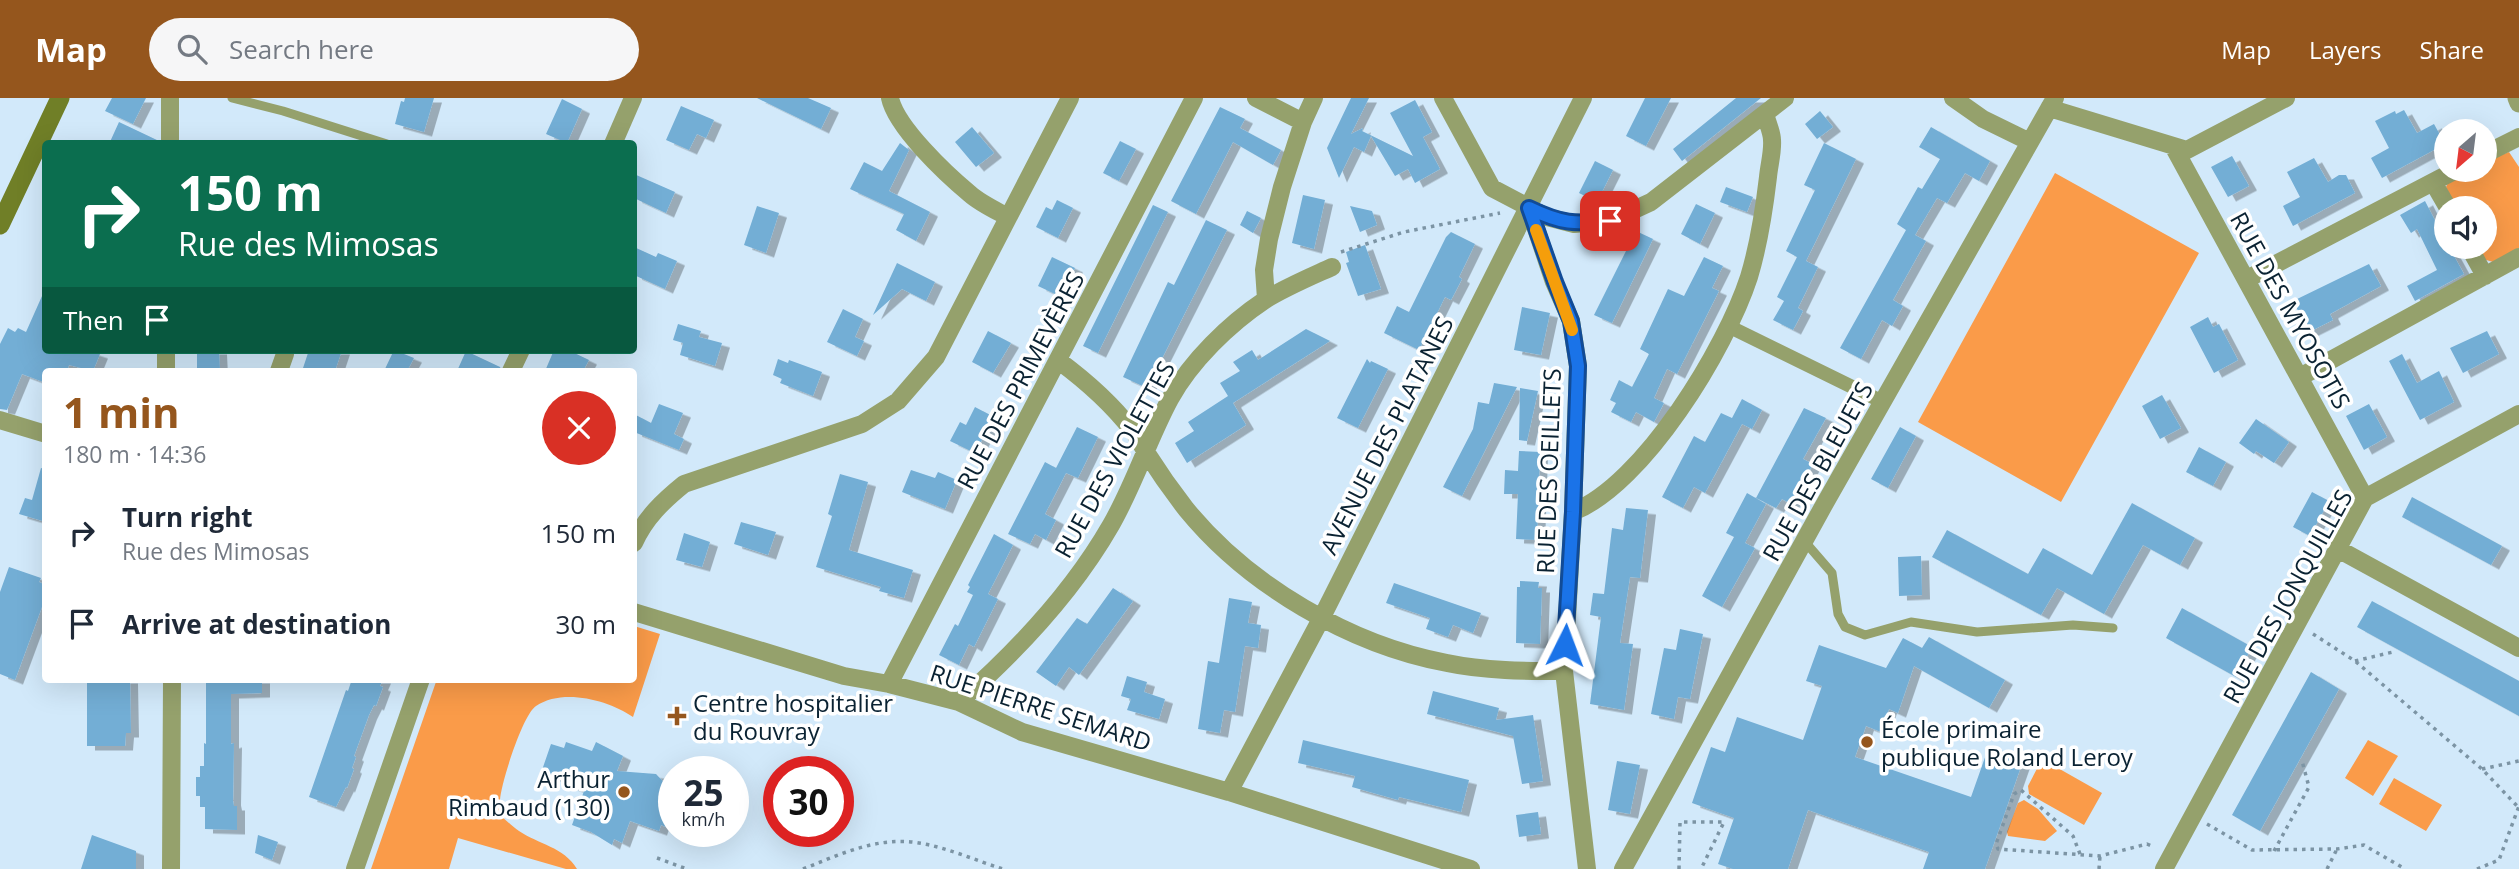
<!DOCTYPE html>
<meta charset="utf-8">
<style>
:root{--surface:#fff;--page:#f6f6f7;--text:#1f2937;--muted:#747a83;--accent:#95561d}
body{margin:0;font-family:"Open Sans",sans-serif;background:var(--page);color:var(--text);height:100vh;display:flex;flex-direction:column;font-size:26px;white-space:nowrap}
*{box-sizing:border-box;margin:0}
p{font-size:23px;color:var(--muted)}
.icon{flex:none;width:38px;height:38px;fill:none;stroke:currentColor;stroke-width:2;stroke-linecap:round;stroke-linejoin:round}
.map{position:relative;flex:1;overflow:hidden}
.sheet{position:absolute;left:42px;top:270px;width:595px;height:315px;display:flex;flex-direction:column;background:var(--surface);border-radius:7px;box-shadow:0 7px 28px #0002}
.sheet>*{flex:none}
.banner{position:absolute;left:42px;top:42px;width:595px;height:214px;border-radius:7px;box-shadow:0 7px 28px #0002;background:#0b6e4f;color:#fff;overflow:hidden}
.needle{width:46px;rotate:208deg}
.tools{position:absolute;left:2434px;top:21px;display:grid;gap:14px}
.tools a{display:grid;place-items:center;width:63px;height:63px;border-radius:50%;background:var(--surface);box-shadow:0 7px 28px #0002;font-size:35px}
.speed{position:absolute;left:658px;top:658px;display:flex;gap:14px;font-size:35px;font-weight:700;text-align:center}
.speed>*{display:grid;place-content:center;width:91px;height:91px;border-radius:50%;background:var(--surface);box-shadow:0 7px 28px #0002;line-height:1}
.speed small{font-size:18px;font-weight:400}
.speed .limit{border:10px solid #d22;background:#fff;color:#111}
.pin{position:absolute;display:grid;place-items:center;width:60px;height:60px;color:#fff;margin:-30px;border-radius:14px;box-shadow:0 4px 10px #0006}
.me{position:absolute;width:77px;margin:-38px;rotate:3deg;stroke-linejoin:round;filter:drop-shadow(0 0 5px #0008)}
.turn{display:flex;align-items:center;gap:24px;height:147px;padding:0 21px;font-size:32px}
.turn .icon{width:91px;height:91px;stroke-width:2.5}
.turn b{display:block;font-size:49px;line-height:60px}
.then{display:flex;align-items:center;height:66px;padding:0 21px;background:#0003;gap:14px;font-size:26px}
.round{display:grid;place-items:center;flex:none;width:74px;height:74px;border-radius:37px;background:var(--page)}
.overview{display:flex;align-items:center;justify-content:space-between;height:119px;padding:0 21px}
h1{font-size:42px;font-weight:700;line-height:52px;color:var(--accent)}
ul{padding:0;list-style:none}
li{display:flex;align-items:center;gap:21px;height:91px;padding:0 21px}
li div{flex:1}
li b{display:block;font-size:26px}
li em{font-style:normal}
header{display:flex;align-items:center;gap:42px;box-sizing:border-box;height:98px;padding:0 35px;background:var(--accent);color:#fff}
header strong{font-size:33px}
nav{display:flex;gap:38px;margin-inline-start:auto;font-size:24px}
.search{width:490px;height:63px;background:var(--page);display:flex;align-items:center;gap:18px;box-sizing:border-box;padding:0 24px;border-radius:38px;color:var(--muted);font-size:26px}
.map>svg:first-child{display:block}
.green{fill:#fa9b49}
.building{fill:#73aed5;filter:url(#shadow)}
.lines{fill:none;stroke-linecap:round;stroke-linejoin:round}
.path{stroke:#7c94a4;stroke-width:3.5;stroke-dasharray:3.5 5;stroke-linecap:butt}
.service{stroke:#95a16c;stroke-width:9}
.pedestrian{stroke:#95a16c;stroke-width:14}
.minor{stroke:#95a16c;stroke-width:18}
.tertiary{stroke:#95a16c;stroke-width:19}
.secondary{stroke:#707f27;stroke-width:19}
.route-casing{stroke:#114b97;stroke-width:18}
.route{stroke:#1a73e8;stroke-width:12}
.slow{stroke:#f59e0b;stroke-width:12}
.poi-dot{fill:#95561d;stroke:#fff;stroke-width:2.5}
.labels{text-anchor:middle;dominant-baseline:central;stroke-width:7;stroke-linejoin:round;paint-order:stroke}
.street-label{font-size:24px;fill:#0a2232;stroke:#fff}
.poi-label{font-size:24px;fill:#0a2232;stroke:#fff;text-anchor:start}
</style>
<header>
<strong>Map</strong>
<div class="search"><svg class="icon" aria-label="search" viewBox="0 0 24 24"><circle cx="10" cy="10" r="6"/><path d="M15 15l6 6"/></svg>Search here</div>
<nav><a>Map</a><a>Layers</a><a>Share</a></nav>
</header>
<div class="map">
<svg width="2519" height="771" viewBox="0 0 2519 771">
<defs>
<filter id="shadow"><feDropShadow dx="8" dy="4.5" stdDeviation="0" flood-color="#0004"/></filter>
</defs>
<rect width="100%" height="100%" fill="#d2e9fa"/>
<path class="green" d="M 2509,54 L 2519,69 L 2519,150 L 2493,164 L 2483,161 L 2477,149 L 2485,149 L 2485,110 L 2456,110 L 2446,89 C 2454,72 2468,72 2485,72 L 2485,63 Z
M 2055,75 L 2199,155 L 2061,404 L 1918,324 Z
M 634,528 L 660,536 L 633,619 C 608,602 563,590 536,608 C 523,616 501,685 500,702 C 500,707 500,713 501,718 C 507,723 513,729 519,733 C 538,746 564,749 577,771 L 566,771 L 458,740 L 449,771 L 371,771 L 437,581 L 634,581 Z
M 2368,642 L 2398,658 L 2373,698 L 2345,680 Z
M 2042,661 L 2102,695 L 2084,727 L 2029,696 L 2028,688 Z
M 2394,680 L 2442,707 L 2426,733 L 2379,706 Z
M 2024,702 L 2038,711 L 2057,733 L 2045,743 L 2008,738 L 2007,734 L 2018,705 Z"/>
<path class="building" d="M 112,0 L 146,0 L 133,26 L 105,13 Z
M 405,0 L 434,0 L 424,34 L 395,26 L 401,3 L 404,4 Z
M 757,0 L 808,0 L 831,10 L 821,31 Z
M 1351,0 L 1369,0 L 1351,36 L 1363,30 L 1362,33 L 1413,58 L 1390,15 L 1415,2 L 1432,34 L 1423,39 L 1440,71 L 1415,85 L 1408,71 L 1395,78 L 1371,38 L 1364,54 L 1354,49 L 1339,80 L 1327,50 Z
M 1645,0 L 1671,0 L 1646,48 L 1626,38 Z
M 1736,0 L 1761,0 L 1682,63 L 1673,51 Z
M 562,1 L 582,11 L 567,45 L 546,36 Z
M 681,8 L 714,22 L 706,40 L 697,36 L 689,52 L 666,42 Z
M 1220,9 L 1245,21 L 1240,30 L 1281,52 L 1273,67 L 1233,44 L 1196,116 L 1171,103 Z
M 2404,12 L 2417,35 L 2434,26 L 2445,46 L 2382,80 L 2371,60 L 2389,50 L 2375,23 L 2395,13 L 2396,16 Z
M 1820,13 L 1833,29 L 1817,41 L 1805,26 Z
M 119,24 L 159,43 L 159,46 L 109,46 Z
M 972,29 L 994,55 L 976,69 L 955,44 Z
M 1931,29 L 1990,63 L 1979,83 L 1965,75 L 1947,105 L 1937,100 L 1915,137 L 1926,143 L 1893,202 L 1903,208 L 1892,228 L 1882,222 L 1861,261 L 1840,250 L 1906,132 L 1897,126 L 1918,89 L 1922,91 L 1940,61 L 1919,49 Z
M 1120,43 L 1136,51 L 1119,83 L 1103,75 Z
M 900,45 L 909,52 L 889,93 L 930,114 L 916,143 L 896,132 L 904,116 L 850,91 L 864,64 L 882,73 Z
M 1824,45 L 1856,61 L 1806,163 L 1818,169 L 1798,210 L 1803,213 L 1793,232 L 1773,222 L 1784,203 L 1777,199 L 1797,159 L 1786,153 L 1815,92 L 1804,87 Z
M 2232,58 L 2249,88 L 2228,99 L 2211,69 Z
M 2314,60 L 2328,84 L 2339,77 L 2346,77 L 2355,95 L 2293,128 L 2283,108 L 2300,99 L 2287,74 Z
M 1595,63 L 1613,72 L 1597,104 L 1579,95 Z
M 634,76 L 675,94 L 666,115 L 634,100 Z
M 1726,89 L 1753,99 L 1747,114 L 1720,104 Z
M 1303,97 L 1325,102 L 1314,151 L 1292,145 Z
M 1057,102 L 1073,110 L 1058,140 L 1036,129 L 1046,109 L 1052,112 Z
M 2425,103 L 2446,144 L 2446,149 L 2449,149 L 2464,176 L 2415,203 L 2407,188 L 2437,172 L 2417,131 L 2411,135 L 2400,117 Z
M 1696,106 L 1715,115 L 1700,146 L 1681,136 Z
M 1153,107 L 1168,114 L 1098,255 L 1083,248 Z
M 757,108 L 779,115 L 766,155 L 744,147 Z
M 1350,108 L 1372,113 L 1377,127 L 1360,134 Z
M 1247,113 L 1261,120 L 1253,135 L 1240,127 Z
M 1206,122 L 1227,132 L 1147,290 L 1123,279 L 1168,184 L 1174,187 Z
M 1636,133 L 1653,141 L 1612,225 L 1594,217 Z
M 1451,134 L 1475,146 L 1459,179 L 1462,181 L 1451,202 L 1445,199 L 1419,252 L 1384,235 L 1397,208 L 1409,214 L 1446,139 Z
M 1365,147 L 1381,191 L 1358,198 L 1346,165 L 1349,164 L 1346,154 Z
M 634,149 L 656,159 L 658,155 L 677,163 L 665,191 L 634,177 Z
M 1052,159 L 1075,170 L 1066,189 L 1059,186 L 1055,196 L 1038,188 Z
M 1704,159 L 1723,168 L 1712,190 L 1719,193 L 1677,276 L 1667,271 L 1654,300 L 1664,305 L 1654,324 L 1636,314 L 1631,324 L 1611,314 L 1616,305 L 1610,302 L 1619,282 L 1632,289 L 1649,256 L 1640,251 L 1668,191 L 1684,198 Z
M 897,165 L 935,184 L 926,203 L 902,191 L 873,217 Z
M 2369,166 L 2381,188 L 2330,216 L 2333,222 L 2309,234 L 2293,203 Z
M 46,189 L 46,252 L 88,252 L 100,256 L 93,273 L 69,267 L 67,273 L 46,273 L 46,285 L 22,276 L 7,312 L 0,311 L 0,246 L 8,230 L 15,234 L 18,230 L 26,234 Z
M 1522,209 L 1550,215 L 1541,257 L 1514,252 Z
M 843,211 L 863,221 L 855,239 L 864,243 L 857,258 L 827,244 Z
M 2208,219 L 2213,229 L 2219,226 L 2238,262 L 2214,275 L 2190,229 Z
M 678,226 L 701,233 L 699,239 L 722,245 L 715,268 L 680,257 L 683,245 L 673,242 Z
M 1306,231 L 1330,243 L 1233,305 L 1246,327 L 1187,365 L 1175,345 L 1194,333 L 1188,324 L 1228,298 L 1220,285 L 1240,273 L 1233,264 L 1252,252 L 1258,262 Z
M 988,233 L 1011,245 L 993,275 L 972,264 Z
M 2487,233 L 2499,256 L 2463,275 L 2450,250 Z
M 197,252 L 219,252 L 220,273 L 197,273 Z
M 309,252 L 342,252 L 335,273 L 302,273 Z
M 394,252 L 414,260 L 407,273 L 384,273 Z
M 554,252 L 568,252 L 589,262 L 583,273 L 545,273 Z
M 466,253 L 500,269 L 500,273 L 457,273 Z
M 2402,256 L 2417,285 L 2439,273 L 2454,304 L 2420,322 L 2389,263 Z
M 778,261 L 788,265 L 789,262 L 822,274 L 813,298 L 780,285 L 782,281 L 773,277 Z
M 1367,261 L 1370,265 L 1371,263 L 1388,271 L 1358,330 L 1337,320 Z
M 1494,285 L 1517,289 L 1462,398 L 1443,389 L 1473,331 L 1478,304 L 1489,306 Z
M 1520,290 L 1538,293 L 1527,343 L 1519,342 Z
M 2162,297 L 2181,330 L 2160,341 L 2142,308 Z
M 1742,301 L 1762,312 L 1752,331 L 1742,326 L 1705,395 L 1694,389 L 1683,410 L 1662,399 L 1694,338 L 1705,344 L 1721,315 L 1732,320 Z
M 659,306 L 683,315 L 674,336 L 684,341 L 679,352 L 634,334 L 634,316 L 651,325 Z
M 2369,306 L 2387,339 L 2364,352 L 2346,318 Z
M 975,309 L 994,319 L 975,355 L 950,343 L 960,324 L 966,327 Z
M 1804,310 L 1826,320 L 1803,361 L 1813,366 L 1791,406 L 1782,401 L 1776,410 L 1756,400 Z
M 2256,321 L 2289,344 L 2274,365 L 2256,353 L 2254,356 L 2239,345 Z
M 1077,329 L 1098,339 L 1078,380 L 1066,375 L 1045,416 L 1056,422 L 1046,442 L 1035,436 L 1030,446 L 1008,436 L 1045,364 L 1056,370 Z
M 1900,329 L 1916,338 L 1888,390 L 1871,381 Z
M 2199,349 L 2226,364 L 2213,388 L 2186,374 Z
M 1519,353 L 1540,354 L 1537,442 L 1516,441 L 1518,396 L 1504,396 L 1505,372 L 1518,373 Z
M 41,370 L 46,371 L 46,424 L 19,416 L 25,400 L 32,402 Z
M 911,372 L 935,380 L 938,374 L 957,382 L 945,411 L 902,394 Z
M 840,376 L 868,384 L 849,452 L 913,472 L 904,500 L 879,493 L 881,489 L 816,469 L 832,418 L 828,416 Z
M 2312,394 L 2329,403 L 2310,438 L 2293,429 Z
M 1747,395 L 1766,406 L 1745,445 L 1755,450 L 1722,509 L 1702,498 L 1734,439 L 1726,435 Z
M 2412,399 L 2502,448 L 2491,467 L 2402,419 Z
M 2132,405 L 2195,440 L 2180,467 L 2143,447 L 2104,516 L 2057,490 L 2041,517 L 1932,459 L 1947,432 L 2028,476 L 2043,450 L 2092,477 Z
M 1626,410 L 1648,412 L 1640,480 L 1630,479 L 1620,545 L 1633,546 L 1624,612 L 1590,606 L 1601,519 L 1590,517 L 1593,495 L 1604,496 L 1612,430 L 1623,432 Z
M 741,424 L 776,434 L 768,457 L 734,446 Z
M 684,435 L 710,444 L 702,469 L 676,462 Z
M 994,436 L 1013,447 L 988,496 L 998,501 L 974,549 L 969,546 L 959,567 L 939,557 L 955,526 L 958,528 L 973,497 L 967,494 L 970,489 L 968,487 Z
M 1921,458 L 1922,497 L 1899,498 L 1898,459 Z
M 9,469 L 41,480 L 39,484 L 46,487 L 46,498 L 15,582 L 0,576 L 0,494 Z
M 1520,483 L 1539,484 L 1538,490 L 1542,490 L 1540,546 L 1516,545 L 1517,489 L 1520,489 Z
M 1394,485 L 1481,515 L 1473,535 L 1453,527 L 1448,539 L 1426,531 L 1430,520 L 1386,505 Z
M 1113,490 L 1133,503 L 1079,577 L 1069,569 L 1056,588 L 1036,574 L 1077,520 L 1087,526 Z
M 1229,500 L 1252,504 L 1248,525 L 1261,527 L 1258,550 L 1245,548 L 1235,614 L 1224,612 L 1220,635 L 1198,631 L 1208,563 L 1219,565 Z
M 2372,503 L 2519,583 L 2519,618 L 2357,529 Z
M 2182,510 L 2252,549 L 2236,579 L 2166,540 Z
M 1680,531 L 1703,536 L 1690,601 L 1678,599 L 1674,621 L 1651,616 L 1664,550 L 1676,552 Z
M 1929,539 L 2005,582 L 1989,610 L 1914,568 L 1898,615 L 1889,611 L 1881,634 L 1866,628 L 1855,659 L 1971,699 L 1989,648 L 2024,660 L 1985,771 L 1923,771 L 1929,754 L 1808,712 L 1788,771 L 1733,771 L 1718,766 L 1734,720 L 1692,705 L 1711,649 L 1725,654 L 1737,619 L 1803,642 L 1822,588 L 1806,583 L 1819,547 L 1886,570 L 1903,540 L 1922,550 Z
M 2311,574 L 2339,591 L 2260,733 L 2232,717 Z
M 1127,578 L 1147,584 L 1144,594 L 1165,601 L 1159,621 L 1127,612 L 1131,601 L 1121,598 Z
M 87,581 L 130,581 L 131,635 L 126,635 L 125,648 L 87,648 Z
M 206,581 L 262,581 L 262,595 L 231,596 L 231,646 L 234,645 L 233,703 L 234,708 L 237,708 L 237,732 L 205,731 L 205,709 L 200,709 L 200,698 L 196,698 L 196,679 L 200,679 L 200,668 L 204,668 L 204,645 L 206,646 Z
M 352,581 L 383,581 L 380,588 L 383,589 L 376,608 L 374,607 L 369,617 L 354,658 L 356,659 L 352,670 L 354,671 L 347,690 L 346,689 L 336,709 L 309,699 L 346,592 L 348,593 Z
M 1433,593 L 1499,610 L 1496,622 L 1533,617 L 1543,683 L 1522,686 L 1513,638 L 1427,616 Z
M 1303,642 L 1469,682 L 1461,714 L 1399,699 L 1398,702 L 1352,689 L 1355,678 L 1298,665 Z
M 566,644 L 592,653 L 596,644 L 623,658 L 617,673 L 656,676 L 674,695 L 674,732 L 661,727 L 659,733 L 630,723 L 622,745 L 614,741 L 612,747 L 591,734 L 572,727 L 584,693 L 570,688 L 571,685 L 541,675 L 551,646 L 564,650 Z
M 1617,663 L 1640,667 L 1630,716 L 1608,712 Z
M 1538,714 L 1541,736 L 1519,739 L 1516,717 Z
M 92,737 L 136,753 L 136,771 L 81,771 Z
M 258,737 L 278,744 L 272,762 L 255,755 Z"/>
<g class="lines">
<path class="path" d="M 1341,154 L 1404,134 L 1500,115
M 2313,536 L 2355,563 L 2482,671 L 2519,710
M 2355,563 L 2393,554
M 2482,671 L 2519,663
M 2207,726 L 2252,752 L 2337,751 L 2364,747 L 2405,771
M 2274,753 L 2309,689 L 2302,663
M 2080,756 L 2073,738 L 2021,692 L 2014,696 L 1996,746 L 1998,751 L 2100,758 L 2147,746 L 2154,749
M 657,760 L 687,771
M 803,771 C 841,756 878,738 919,745 C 946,749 977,763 1003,771
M 1679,771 L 1680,724 L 1724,724 L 1701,771
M 2099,771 L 2100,758
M 2327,771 L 2337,751
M 2477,771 L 2499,762 L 2519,708"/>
<path class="service" d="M 232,0 L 283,13 L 387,46
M 1806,445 L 1832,475 L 1838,516 L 1845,529 L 1865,537 L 1911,524 L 1977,534 L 2073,527 L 2113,530"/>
<path class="pedestrian" d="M 1728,228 L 1883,304"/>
<path class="minor" d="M 890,0 C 896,29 946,76 970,96 C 980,105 995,112 1008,119
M 1256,0 L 1303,24
M 1443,0 L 1492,90 L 1547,119 L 1574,126 L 1610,123 L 1651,104 L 1785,0
M 1953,0 L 1983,21 L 2030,44
M 2049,10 L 2187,52 L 2286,0
M 170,46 L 170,0
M 613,46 L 633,0
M 2173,48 L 2365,400
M 2485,56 L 2519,39
M 2433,84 L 2448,110
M 1529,110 L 1554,184 L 1571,223 L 1578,268 L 1573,414 L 1564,573 L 1587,771
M 2469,149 L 2485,178
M 2247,181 L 2456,72
M 1266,201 L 1264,172 L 1269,141 L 1282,89 L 1303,24 L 1314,0
M 1059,263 C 1086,283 1111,305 1132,332 C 1138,338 1141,347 1146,354 C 1158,373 1172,393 1186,411 C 1248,487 1350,547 1447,565 C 1485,573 1525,573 1564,573
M 166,273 L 166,252
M 279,273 L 285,256
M 511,273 L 521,252
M 2300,279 L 2519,159
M 0,322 L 46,336
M 1573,414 C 1644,386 1726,250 1749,179 C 1759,146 1764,113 1768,79 C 1769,67 1773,54 1772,42 C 1772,34 1767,24 1765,16
M 634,445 C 645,420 663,403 684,386 L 862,326 L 898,303 L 936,259 L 1070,0
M 2338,451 L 2519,550
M 634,514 L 844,578 L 889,586 L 959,604 L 1022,634 L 1229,694 L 1471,771
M 889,586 L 1194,0
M 959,604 C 1017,553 1072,495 1111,427 C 1134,387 1148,342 1170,301 C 1191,263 1229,226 1265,202 C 1286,189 1310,179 1332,169
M 1229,694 L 1322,519 L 1583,0
M 171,771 L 172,582
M 355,771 L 421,581
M 1623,771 L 1824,407 L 2055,0
M 2164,771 L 2365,400 L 2519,316"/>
<path class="tertiary" d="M 2517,0 L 2519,5"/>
<path class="secondary" d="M 0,127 L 60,0"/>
</g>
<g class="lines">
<defs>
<path id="route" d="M 1565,547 L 1573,414 L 1578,268 L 1571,223 L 1555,184 L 1529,110 C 1562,126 1574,126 1610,123"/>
</defs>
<use href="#route" class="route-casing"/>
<use href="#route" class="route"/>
<path class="slow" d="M 1536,132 L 1572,232"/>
</g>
<g class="poi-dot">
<path d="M673.5 607.5h7v7h7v7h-7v7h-7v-7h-7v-7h7z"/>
<circle cx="1867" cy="644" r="7"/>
<circle cx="624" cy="694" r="7"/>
</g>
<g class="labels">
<g class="street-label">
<text transform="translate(2291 212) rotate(61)">RUE DES MYOSOTIS</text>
<text transform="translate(1020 282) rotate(-62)">RUE DES PRIMEVÈRES</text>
<text transform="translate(1386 337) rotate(-63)">AVENUE DES PLATANES</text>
<text transform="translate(1114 361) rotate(-61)">RUE DES VIOLETTES</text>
<text transform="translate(1548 373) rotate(-88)">RUE DES OEILLETS</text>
<text transform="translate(1817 373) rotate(-61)">RUE DES BLEUETS</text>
<text transform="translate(2287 498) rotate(-61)">RUE DES JONQUILLES</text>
<text transform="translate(1041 609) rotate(18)">RUE PIERRE SEMARD</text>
</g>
<g class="poi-label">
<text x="693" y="604">Centre hospitalier<tspan x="693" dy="28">du Rouvray</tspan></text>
<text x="1881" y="630">École primaire<tspan x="1881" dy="28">publique Roland Leroy</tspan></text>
<text x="610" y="680" text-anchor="end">Arthur<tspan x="610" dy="28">Rimbaud (130)</tspan></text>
</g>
</g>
</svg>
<div class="tools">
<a><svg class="needle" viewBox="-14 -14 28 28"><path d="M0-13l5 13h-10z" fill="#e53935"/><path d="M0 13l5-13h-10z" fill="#747a83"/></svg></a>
<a><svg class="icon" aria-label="sound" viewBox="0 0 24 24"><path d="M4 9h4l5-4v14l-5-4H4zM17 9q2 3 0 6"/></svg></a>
</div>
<div class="speed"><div>25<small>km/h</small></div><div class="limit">30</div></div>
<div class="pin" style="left:1610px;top:123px;background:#d93025"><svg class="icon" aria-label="arrive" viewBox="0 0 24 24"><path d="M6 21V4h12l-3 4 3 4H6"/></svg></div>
<svg class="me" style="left:1565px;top:547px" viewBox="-20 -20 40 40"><path d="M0-17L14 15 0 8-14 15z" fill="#1a73e8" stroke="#fff" stroke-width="4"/></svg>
<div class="banner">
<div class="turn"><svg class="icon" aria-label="right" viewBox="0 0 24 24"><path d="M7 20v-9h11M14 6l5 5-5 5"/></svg><div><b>150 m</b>Rue des Mimosas</div></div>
<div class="then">Then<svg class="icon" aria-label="arrive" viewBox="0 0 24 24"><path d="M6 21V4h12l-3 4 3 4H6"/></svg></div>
</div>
<section class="sheet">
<div class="overview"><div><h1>1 min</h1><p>180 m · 14:36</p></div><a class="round" style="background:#d93025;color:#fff"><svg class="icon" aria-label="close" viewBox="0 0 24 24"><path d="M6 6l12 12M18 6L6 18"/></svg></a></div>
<ul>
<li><svg class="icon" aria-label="right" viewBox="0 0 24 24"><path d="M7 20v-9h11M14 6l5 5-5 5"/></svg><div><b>Turn right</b><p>Rue des Mimosas</p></div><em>150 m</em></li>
<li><svg class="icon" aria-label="arrive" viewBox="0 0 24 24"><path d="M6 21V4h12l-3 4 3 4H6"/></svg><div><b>Arrive at destination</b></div><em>30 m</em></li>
</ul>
</section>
</div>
